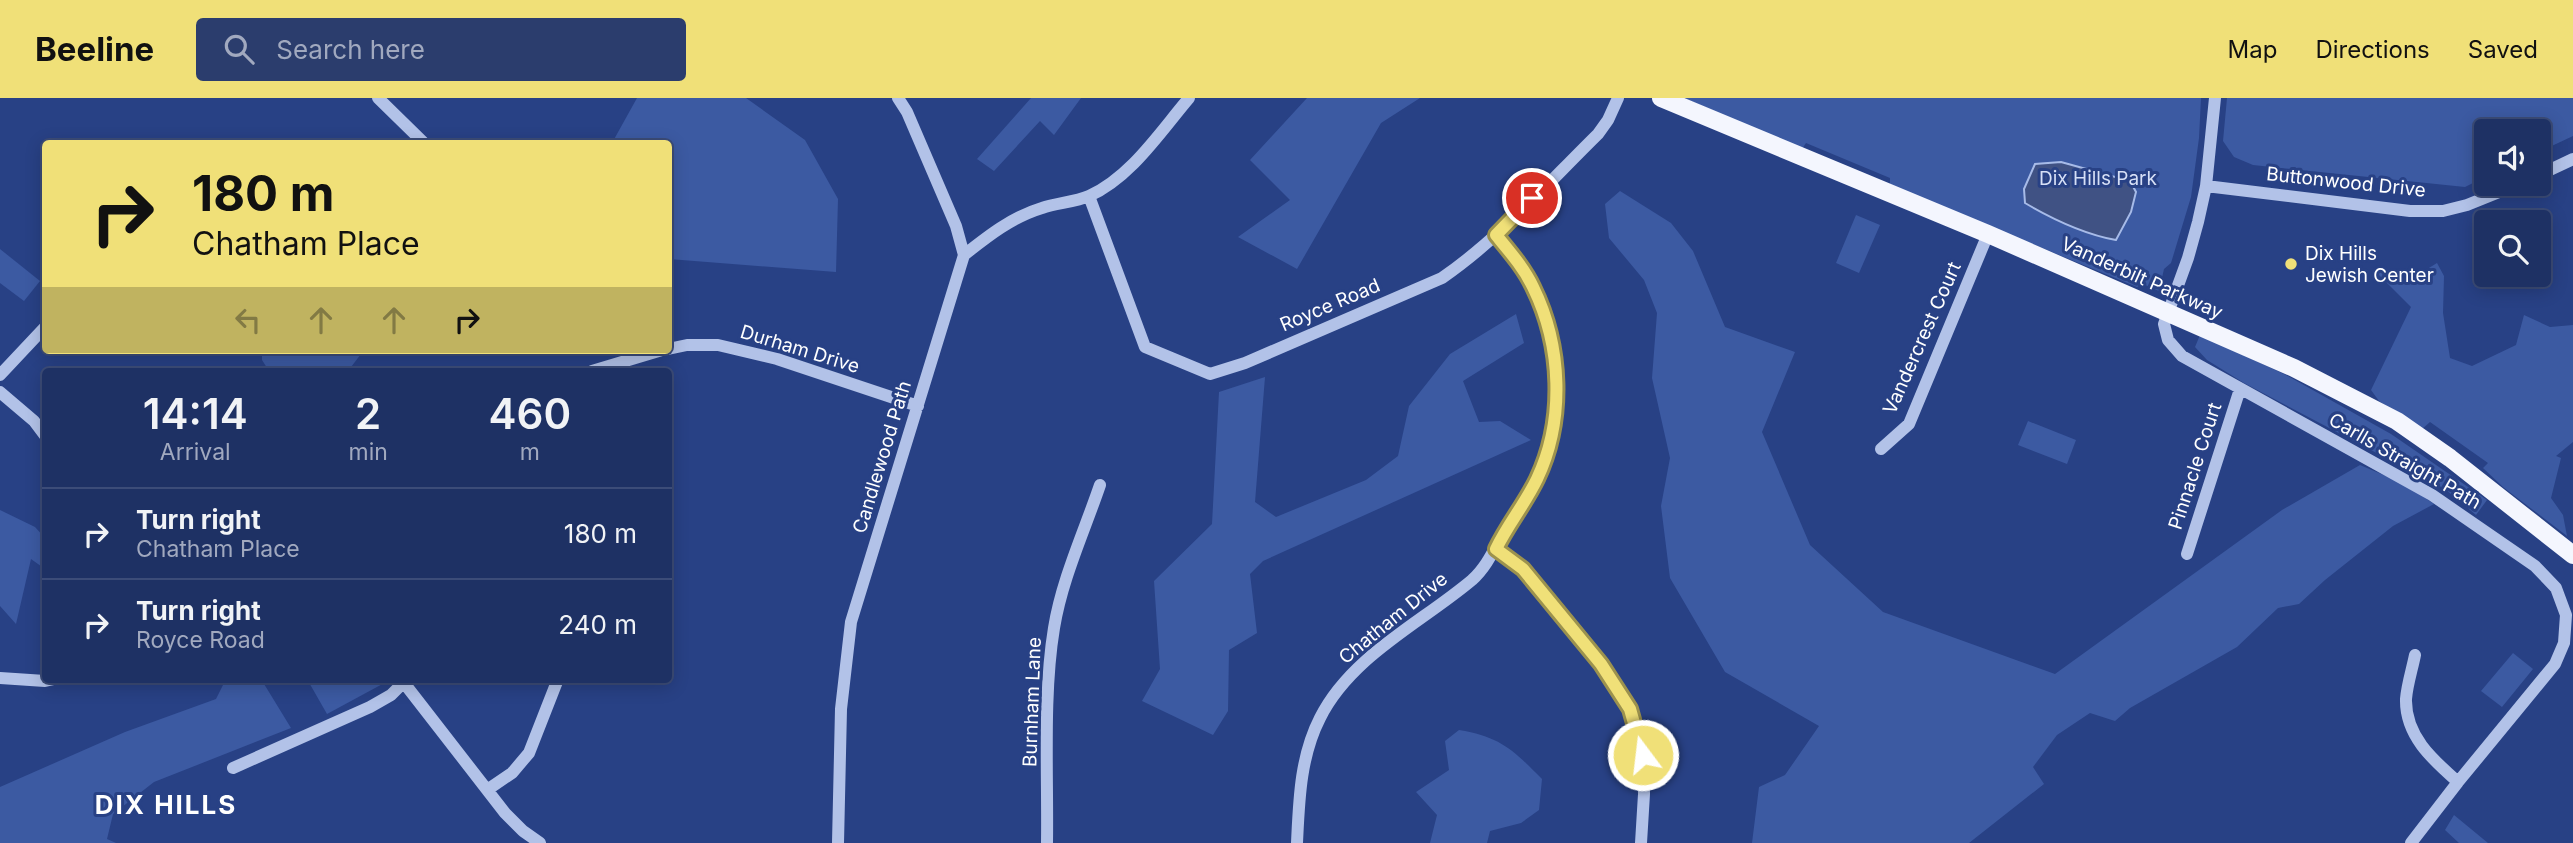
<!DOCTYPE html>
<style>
:root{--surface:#1e3164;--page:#2b3d6d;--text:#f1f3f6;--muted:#a1a9bf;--line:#3c4c78;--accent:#f0e078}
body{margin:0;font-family:Inter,sans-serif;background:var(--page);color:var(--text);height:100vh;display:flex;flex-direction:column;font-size:26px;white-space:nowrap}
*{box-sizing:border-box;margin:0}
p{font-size:23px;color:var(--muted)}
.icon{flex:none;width:38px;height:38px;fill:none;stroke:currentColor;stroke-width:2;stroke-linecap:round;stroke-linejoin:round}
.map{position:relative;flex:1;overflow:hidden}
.side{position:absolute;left:42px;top:270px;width:630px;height:315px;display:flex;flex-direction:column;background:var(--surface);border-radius:7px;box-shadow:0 4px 18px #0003,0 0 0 2px var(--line)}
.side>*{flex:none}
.top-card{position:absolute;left:42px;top:42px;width:630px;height:214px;border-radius:7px;box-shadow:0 4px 18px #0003,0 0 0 2px var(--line);background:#f0e078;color:#111;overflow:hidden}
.controls{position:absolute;left:2474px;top:21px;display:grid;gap:14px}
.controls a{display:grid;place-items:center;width:77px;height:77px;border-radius:7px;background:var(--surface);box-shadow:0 4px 18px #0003,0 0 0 2px var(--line);font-size:35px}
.pin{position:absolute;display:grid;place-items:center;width:60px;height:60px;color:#fff;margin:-30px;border:4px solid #fff;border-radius:50%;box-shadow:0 2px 7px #0007}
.me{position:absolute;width:77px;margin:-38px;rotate:345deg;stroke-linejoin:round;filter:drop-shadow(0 0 5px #0008)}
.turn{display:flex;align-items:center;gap:24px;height:147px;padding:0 35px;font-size:32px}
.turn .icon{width:91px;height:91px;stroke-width:2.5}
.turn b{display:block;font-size:49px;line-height:60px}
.lanes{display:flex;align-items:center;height:66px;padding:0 35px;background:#0003;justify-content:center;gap:35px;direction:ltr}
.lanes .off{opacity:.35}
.eta{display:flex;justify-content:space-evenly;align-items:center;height:119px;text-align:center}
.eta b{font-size:42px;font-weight:600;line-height:49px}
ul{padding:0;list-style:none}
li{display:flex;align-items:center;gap:21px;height:91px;padding:0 35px;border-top:2px solid var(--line)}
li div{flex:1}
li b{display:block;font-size:26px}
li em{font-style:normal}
header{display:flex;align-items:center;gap:42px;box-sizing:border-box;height:98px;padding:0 35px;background:var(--accent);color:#111}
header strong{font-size:33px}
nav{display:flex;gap:38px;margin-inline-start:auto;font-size:24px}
.search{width:490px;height:63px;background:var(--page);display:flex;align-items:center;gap:18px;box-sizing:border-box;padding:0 24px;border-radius:7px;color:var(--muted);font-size:26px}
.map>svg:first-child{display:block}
.green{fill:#3c5aa2}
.water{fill:#405284;stroke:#a7bbe8;stroke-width:2}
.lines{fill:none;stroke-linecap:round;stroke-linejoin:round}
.minor{stroke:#b2c2e8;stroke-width:12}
.major{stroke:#f4f6fe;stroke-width:18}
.route-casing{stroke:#9c924e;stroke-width:18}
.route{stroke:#f0e078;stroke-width:12}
.poi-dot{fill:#f0e078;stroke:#284185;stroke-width:2.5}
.labels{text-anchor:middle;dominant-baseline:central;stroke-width:6;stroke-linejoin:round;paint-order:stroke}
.park-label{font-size:19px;fill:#d6dff6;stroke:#284185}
.street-label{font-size:19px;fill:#fff;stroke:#284185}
.poi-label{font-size:19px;fill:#fff;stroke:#284185;text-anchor:start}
.district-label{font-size:26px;font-weight:bold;letter-spacing:2px;fill:#fff;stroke:#284185}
</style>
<header>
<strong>Beeline</strong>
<div class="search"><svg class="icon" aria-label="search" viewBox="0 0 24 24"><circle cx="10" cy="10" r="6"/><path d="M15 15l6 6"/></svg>Search here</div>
<nav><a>Map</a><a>Directions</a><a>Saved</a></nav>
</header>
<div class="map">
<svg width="2573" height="745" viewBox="0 0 2573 745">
<rect width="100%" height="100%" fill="#284185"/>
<path class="green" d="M 637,0 L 746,0 L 805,42 L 838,101 L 836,174 L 669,161 L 668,46 L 612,45 Z
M 1031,0 L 1081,0 L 1054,37 L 1040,23 L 994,73 L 977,61 Z
M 1307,0 L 1420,0 L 1381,25 L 1297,171 L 1238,139 L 1290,102 L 1250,62 Z
M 1684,0 L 2201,0 L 2199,40 L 2191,99 L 2171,165 L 2164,171 L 2159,193 L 2143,186 L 2137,189 L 1901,92 L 1890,86 L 1890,80 L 1806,45 L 1802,51 Z
M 2227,0 L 2573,0 L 2573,38 L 2539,54 L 2539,33 L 2487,33 L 2487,78 L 2465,89 L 2253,67 L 2234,59 L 2223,43 Z
M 1620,93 L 1671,125 L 1693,153 L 1725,229 L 1795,254 L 1762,334 L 1810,447 L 1883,514 L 2055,576 L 2282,412 L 2360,367 L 2405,386 L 2434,406 L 2393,428 L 2325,482 L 2299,506 L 2278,510 L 2237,549 L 2130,610 L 2115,623 L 2090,615 L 2057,637 L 2033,669 L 2044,686 L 1969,745 L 1752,745 L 1759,689 L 1785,677 L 1819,628 L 1725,574 L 1670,480 L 1661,408 L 1670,360 L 1652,280 L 1657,215 L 1644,182 L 1609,140 L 1605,106 Z
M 1856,117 L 1880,127 L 1859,175 L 1836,165 Z
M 0,151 L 40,183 L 24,203 L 0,185 Z
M 2437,165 L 2444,178 L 2443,215 L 2450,260 L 2472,268 L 2516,247 L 2524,217 L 2550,229 L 2573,227 L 2573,344 L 2556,358 L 2561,360 L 2551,400 L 2563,417 L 2567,438 L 2503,389 L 2483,370 L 2488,365 L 2430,324 L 2421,332 L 2379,303 L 2371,292 L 2411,209 L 2375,173 L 2411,181 Z
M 1516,216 L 1524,245 L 1463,283 L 1479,324 L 1500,323 L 1531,342 L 1263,463 L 1250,476 L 1257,535 L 1229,552 L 1228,613 L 1213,637 L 1142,603 L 1160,571 L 1154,483 L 1212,426 L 1219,294 L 1265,279 L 1255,404 L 1276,419 L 1366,382 L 1398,358 L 1409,308 L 1450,256 Z
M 2200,237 L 2284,276 L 2391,336 L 2487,402 L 2476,417 L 2445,391 L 2244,285 L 2207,262 L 2195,249 Z
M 262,252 L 364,252 L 348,273 L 269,273 L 262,262 Z
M 2028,323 L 2076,342 L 2067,366 L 2018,347 Z
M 0,412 L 35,429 L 45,440 L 45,471 L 31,461 L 16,526 L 0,508 Z
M 2513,555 L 2533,571 L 2502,609 L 2481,593 Z
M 226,581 L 261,581 L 291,630 L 154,684 L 113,716 L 107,741 L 116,745 L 0,745 L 0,689 L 125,634 L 216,601 Z
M 307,581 L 386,581 L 388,583 L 327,616 Z
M 1459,632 C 1501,639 1513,652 1542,681 L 1539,712 L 1521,725 L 1490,733 L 1487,745 L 1430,745 L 1437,717 L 1416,694 L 1449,672 L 1445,643 Z
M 2454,717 L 2488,745 L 2459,745 L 2445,732 Z"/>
<path class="water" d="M 2061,64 L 2130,83 L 2136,94 L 2131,114 L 2116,142 C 2083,136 2054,122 2025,105 L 2024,91 L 2035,66 Z"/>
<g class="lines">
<path class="minor" d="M 378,0 L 425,46
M 2215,0 L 2206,88 L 2198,124 L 2188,160 L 2164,226 L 2168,242 L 2182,258 L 2432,397 L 2535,468 L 2556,490 L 2566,517 L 2564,545 L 2555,566 L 2458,684 L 2411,745
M 2539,77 L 2573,61
M 2206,88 L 2410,113 L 2443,113 L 2467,107 L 2519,86
M 1089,98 L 1145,249 L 1210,276 L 1245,265 L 1442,180 C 1500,140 1548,85 1598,36 L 1608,22 L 1618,0
M 964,157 C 988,138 1012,119 1042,110 C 1057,105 1075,104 1089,98 C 1131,79 1160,34 1189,0
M 668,251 L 687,247 L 718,247 L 777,261 L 918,308
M 592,273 L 662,252
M 0,277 L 46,228
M 0,294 L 34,323 L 46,339
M 1881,351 L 1909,326 L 1988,136
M 1496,451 L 1523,471 L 1555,508 L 1601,566 L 1630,611 L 1643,651 L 1644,696 L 1641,745
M 2187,456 L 2240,291
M 2415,557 C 2412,572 2407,587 2406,601 C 2405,638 2433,662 2458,684
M 0,580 L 45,583 L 54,581
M 401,581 L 505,715 L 523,733 L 540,745
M 233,670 L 370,609 L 391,597 L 404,584
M 487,692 L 512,675 L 529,655 L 558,581
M 838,745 L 841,611 L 851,524 L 964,157 L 956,128 L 907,14 L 898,0
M 1047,745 C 1048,677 1043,596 1054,530 C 1062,481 1084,434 1100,387
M 1297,745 C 1299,703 1300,659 1320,620 C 1351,558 1421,525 1472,482 C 1490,466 1497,443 1510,424 C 1518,411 1528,398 1536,384 C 1567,325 1562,247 1533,189 C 1523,169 1509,153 1496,137"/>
<path class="major" d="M 1661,0 L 1988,136 L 2294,270 L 2397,323 L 2450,360 L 2573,457"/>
</g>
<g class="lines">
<defs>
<path id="route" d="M 1532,100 L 1496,137 C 1510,154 1524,170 1533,189 C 1562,248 1565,322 1537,381 C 1525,406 1508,426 1496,451 L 1523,471 L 1601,566 L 1630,611 L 1643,657"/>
</defs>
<use href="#route" class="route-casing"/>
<use href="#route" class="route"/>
</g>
<circle class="poi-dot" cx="2291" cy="166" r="7"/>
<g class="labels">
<g class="park-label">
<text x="2098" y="80">Dix Hills Park</text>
</g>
<g class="street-label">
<text transform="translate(2346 84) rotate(6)">Buttonwood Drive</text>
<text transform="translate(2142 180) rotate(24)">Vanderbilt Parkway</text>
<text transform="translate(1330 207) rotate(-23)">Royce Road</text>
<text transform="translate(1922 240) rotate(-66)">Vandercrest Court</text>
<text transform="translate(800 251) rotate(17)">Durham Drive</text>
<text transform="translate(882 359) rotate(-73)">Candlewood Path</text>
<text transform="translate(2405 363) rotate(30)">Carlls Straight Path</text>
<text transform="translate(2195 368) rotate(-72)">Pinnacle Court</text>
<text transform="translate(1393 520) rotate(-39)">Chatham Drive</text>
<text transform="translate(1032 604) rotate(-88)">Burnham Lane</text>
</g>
<g class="poi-label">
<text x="2305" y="155">Dix Hills<tspan x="2305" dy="22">Jewish Center</tspan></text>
</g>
<g class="district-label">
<text x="166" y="706">DIX HILLS</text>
</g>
</g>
</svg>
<div class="controls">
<a><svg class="icon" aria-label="sound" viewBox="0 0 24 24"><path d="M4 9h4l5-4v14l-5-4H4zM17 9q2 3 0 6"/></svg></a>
<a><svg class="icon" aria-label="search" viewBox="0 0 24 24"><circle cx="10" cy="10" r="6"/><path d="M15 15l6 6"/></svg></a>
</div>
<div class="pin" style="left:1532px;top:100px;background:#d93025"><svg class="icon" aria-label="arrive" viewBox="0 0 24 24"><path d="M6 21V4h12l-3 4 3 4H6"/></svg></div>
<svg class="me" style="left:1643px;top:657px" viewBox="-20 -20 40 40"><circle r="17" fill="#f0e078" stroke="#fff" stroke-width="3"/><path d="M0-11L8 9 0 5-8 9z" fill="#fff"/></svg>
<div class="top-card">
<div class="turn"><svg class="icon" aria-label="right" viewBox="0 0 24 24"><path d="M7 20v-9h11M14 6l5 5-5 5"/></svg><div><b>180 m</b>Chatham Place</div></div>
<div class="lanes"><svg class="icon off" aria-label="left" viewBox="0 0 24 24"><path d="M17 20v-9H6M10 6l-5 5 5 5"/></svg><svg class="icon off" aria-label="ahead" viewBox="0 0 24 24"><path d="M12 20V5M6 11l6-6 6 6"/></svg><svg class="icon off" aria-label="ahead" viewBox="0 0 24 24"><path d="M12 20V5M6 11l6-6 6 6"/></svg><svg class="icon" aria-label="right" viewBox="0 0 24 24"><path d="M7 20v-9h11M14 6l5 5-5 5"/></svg></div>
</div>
<section class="side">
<div class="eta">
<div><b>14:14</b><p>Arrival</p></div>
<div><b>2</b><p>min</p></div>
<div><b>460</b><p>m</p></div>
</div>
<ul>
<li><svg class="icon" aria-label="right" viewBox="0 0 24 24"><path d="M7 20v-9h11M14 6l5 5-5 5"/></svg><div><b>Turn right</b><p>Chatham Place</p></div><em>180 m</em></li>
<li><svg class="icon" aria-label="right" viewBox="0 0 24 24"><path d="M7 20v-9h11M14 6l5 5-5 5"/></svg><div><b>Turn right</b><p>Royce Road</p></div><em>240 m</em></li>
</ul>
</section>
</div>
